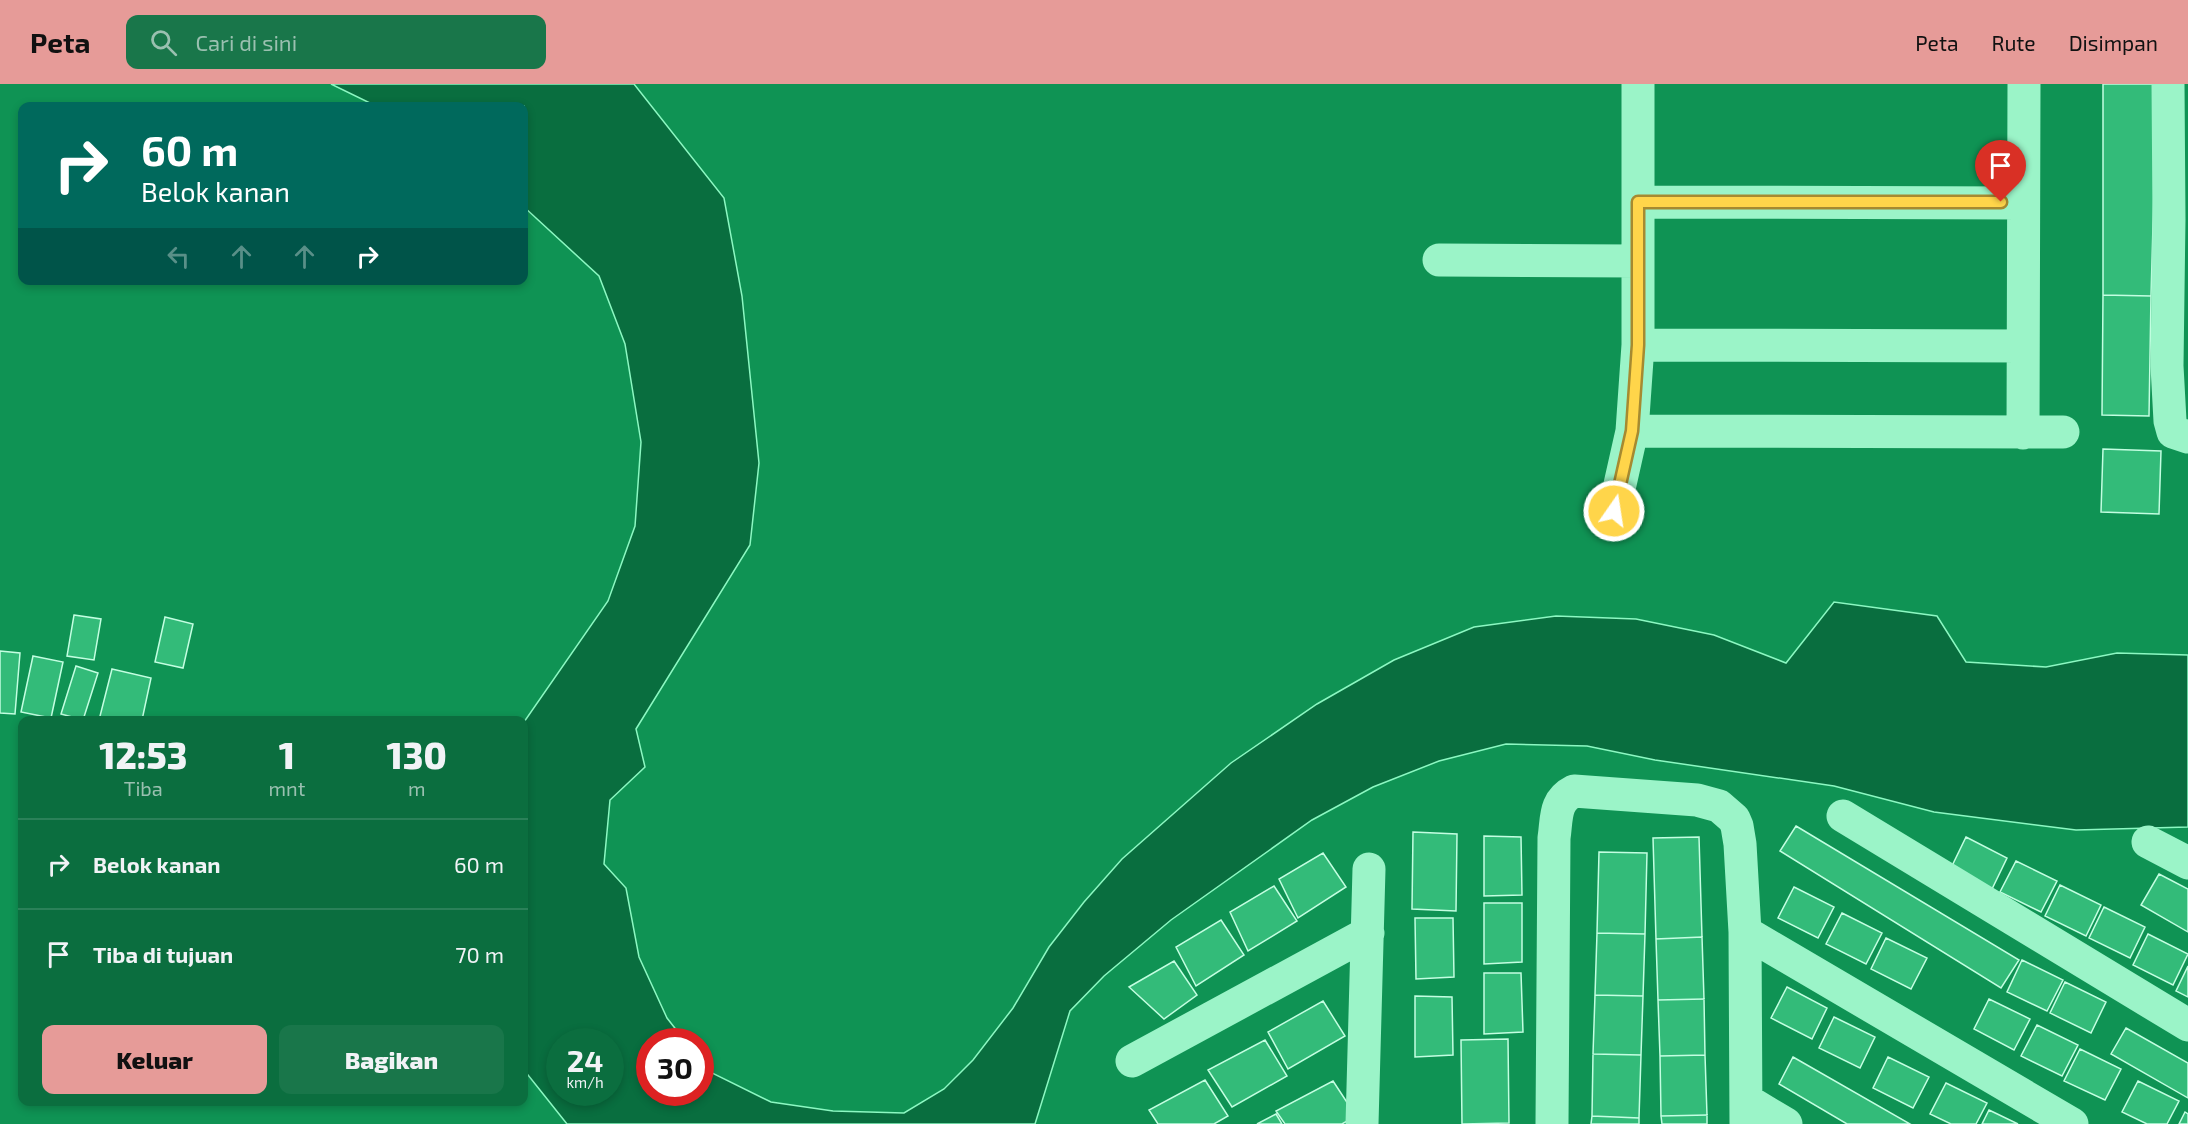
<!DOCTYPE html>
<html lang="id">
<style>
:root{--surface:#0b6e3f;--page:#19764a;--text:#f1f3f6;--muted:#9ac0b0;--line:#2b8159;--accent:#e69b98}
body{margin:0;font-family:"Exo 2",sans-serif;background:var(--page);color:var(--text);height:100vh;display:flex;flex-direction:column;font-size:22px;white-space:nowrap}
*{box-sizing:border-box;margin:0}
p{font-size:20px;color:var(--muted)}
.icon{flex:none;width:33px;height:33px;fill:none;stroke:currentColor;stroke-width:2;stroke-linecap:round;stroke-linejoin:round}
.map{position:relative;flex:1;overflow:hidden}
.drawer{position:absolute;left:18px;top:632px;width:510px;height:390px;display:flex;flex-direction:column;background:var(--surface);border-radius:12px;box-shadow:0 3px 9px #0003}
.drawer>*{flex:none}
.banner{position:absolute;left:18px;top:18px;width:510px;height:183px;border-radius:12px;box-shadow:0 3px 9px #0003;background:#00695c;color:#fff;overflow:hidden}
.speed{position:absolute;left:546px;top:944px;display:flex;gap:12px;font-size:30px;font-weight:700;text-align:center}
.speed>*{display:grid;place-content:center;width:78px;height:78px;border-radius:50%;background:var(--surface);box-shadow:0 3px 9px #0003;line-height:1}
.speed small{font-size:15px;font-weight:400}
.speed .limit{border:9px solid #d22;background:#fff;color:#111}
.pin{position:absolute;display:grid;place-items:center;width:51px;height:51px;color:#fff;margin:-62px -26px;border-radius:50% 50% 50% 0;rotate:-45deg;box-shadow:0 0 6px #0007}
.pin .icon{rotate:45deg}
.me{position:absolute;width:66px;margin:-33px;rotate:13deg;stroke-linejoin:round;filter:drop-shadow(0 0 4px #0008)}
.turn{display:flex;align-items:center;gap:21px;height:126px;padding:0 24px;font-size:27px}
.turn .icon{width:78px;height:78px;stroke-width:2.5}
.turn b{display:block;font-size:42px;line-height:51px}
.lanes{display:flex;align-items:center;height:57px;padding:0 24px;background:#0003;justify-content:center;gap:30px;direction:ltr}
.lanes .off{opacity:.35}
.eta{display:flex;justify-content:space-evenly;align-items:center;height:102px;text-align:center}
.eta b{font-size:36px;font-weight:800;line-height:42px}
.button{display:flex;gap:12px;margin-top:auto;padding:12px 24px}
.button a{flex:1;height:69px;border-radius:12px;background:var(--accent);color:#111;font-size:24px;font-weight:800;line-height:69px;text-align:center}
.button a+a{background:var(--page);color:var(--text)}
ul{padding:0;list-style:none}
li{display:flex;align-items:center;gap:18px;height:90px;padding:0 24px;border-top:2px solid var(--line)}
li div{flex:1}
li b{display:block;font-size:22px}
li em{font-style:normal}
header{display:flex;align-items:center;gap:36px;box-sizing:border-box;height:84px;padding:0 30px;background:var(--accent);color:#111}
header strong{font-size:28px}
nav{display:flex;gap:33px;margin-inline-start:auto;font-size:21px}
.search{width:420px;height:54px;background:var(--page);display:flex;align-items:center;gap:15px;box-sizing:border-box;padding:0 21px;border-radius:12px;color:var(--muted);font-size:22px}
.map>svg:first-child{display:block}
.water{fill:#096e3f;stroke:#8cf8c2;stroke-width:1.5;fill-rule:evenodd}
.building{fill:#33bb79;stroke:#c3fee1;stroke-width:1.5}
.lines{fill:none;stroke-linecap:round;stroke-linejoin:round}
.minor{stroke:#9bf4c8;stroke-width:33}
.route-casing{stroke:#a68a30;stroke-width:15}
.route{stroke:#ffd54a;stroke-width:10}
</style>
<header>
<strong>Peta</strong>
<div class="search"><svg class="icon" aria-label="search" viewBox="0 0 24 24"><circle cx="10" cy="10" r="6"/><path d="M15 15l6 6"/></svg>Cari di sini</div>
<nav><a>Peta</a><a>Rute</a><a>Disimpan</a></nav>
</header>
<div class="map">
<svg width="2188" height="1040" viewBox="0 0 2188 1040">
<rect width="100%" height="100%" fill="#0f9354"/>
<path class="water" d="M 331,0 L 634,0 L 724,114 L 742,212 L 759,379 L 750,461 L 636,645 L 645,683 L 610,716 L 604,780 L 626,804 L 639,873 L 667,934 L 685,957 L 650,957 L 650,1008 L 700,1008 L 701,976 L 710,988 L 771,1018 L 833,1027 L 904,1029 L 944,1005 L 973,976 L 1013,924 L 1049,863 L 1084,818 L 1122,775 L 1231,679 L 1317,620 L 1394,576 L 1474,543 L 1556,532 L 1636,535 L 1714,551 L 1786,579 L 1834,518 L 1937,532 L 1966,578 L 2046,583 L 2117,569 L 2188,571 L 2188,743 L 2076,746 L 1934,728 L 1834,702 L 1655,676 L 1587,662 L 1506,660 L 1439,677 L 1373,703 L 1312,736 L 1171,836 L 1104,892 L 1070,927 L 1035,1040 L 567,1040 L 524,986 L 524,638 L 608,517 L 635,442 L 641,358 L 625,260 L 599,192 L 524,123 L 524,22 L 376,22 ZM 560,957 L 610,957 L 610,1008 L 560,1008 Z"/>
<path class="building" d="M 2103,0 L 2157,0 L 2151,212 L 2103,211 Z
M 2103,211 L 2151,212 L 2149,332 L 2102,331 Z
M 2103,365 L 2161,367 L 2159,430 L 2101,428 Z
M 74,531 L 101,535 L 94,576 L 67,572 Z
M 165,533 L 193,540 L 183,584 L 155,578 Z
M 0,567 L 20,569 L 15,630 L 0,629 Z
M 33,572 L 63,578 L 51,634 L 21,628 Z
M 76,582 L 98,589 L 83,636 L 61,630 Z
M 112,585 L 151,594 L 142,636 L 99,636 Z
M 1796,742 L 2019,876 L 2001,904 L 1780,767 Z
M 1413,748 L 1457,750 L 1456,827 L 1412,825 Z
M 1484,752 L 1521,753 L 1522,811 L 1484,812 Z
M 1699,753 L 1702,853 L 1656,855 L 1653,754 Z
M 1966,753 L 2007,774 L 1992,805 L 1951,784 Z
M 1599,768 L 1647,769 L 1645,850 L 1597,849 Z
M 1323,769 L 1346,803 L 1298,834 L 1279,795 Z
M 2016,777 L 2057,797 L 2041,828 L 2000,808 Z
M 2159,790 L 2188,805 L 2188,848 L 2141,821 Z
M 2060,801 L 2101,821 L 2086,852 L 2045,832 Z
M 1274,802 L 1297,837 L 1248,867 L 1230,828 Z
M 1794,803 L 1834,823 L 1818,854 L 1778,834 Z
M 1484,819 L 1522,819 L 1522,878 L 1484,880 Z
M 2104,823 L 2145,843 L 2130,874 L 2089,854 Z
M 1842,829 L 1882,849 L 1866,880 L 1826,860 Z
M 1415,834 L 1453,834 L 1454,893 L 1416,895 Z
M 1221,836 L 1244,871 L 1196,902 L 1176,863 Z
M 1597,849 L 1645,850 L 1643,912 L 1595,911 Z
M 2148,850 L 2188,870 L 2173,901 L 2133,881 Z
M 1702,853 L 1704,915 L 1658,916 L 1656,855 Z
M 1886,854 L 1927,874 L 1911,905 L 1871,885 Z
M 2022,876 L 2063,896 L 2047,927 L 2007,908 Z
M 1174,877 L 1197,911 L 1164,935 L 1129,903 Z
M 2188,882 L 2188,913 L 2176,907 Z
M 1484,889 L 1521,889 L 1523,948 L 1484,950 Z
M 2065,898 L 2106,918 L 2091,949 L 2050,929 Z
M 1787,903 L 1827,924 L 1812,955 L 1771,934 Z
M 1595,911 L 1643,912 L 1641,971 L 1593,970 Z
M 1415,912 L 1452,913 L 1453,971 L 1415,973 Z
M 1704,915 L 1705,971 L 1660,972 L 1658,916 Z
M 1989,915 L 2030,935 L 2014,966 L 1974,945 Z
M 1323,917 L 1345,952 L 1288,985 L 1268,948 Z
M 1834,933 L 1875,953 L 1860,984 L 1819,964 Z
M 2037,941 L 2078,961 L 2062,992 L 2021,972 Z
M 2126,944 L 2188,979 L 2188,1014 L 2111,970 Z
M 1508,955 L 1509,1039 L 1462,1040 L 1461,956 Z
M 1265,956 L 1287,992 L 1232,1023 L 1208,986 Z
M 2080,965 L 2121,985 L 2105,1016 L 2064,997 Z
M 1593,970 L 1641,971 L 1639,1034 L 1592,1032 Z
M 1705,971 L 1707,1031 L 1661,1032 L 1660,972 Z
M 1793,973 L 1910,1040 L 1847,1040 L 1779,1000 Z
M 1888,973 L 1929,993 L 1913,1024 L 1873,1004 Z
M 1205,996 L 1228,1032 L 1214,1040 L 1158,1040 L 1149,1026 Z
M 1333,997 L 1356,1032 L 1342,1040 L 1285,1040 L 1276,1027 Z
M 2138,997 L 2179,1017 L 2167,1040 L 2147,1040 L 2122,1028 Z
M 1946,999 L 1987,1019 L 1976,1040 L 1951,1040 L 1930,1030 Z
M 1989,1026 L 2018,1040 L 1982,1040 Z
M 2185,1028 L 2188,1030 L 2188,1040 L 2179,1040 Z
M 1276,1030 L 1282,1040 L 1257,1040 Z
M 1707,1031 L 1707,1040 L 1662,1040 L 1661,1032 Z
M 1592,1032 L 1639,1034 L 1639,1040 L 1591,1040 Z"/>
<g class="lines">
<path class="minor" d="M 2168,0 L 2169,135 L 2167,282 L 2170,337 L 2173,348 L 2188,353
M 1638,118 L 2023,119
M 1439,176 L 1638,177
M 1638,261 L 2023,262
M 1632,347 L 2063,348
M 2023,349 L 2024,0
M 1614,427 L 1632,347 L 1638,261 L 1638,0
M 1843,732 L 2188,941
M 2148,758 L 2188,779
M 1745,848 L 2072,1040
M 1132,977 L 1368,849
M 1746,1016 L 1786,1040
M 1362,1040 L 1369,785
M 1552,1040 L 1554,754 C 1557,734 1554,717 1574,707 L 1697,716 L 1719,722 L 1734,735 L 1737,742 L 1740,760 L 1745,848 L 1746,1040"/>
</g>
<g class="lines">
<defs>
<path id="route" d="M 1614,427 L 1632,347 L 1638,261 L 1638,118 L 2001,118"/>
</defs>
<use href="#route" class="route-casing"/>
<use href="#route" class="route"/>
</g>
</svg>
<div class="speed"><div>24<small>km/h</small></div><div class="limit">30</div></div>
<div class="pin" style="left:2001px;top:118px;background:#d93025"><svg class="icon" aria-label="arrive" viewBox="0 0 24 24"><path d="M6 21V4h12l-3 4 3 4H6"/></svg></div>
<svg class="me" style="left:1614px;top:427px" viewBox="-20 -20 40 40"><circle r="17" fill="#ffd54a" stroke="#fff" stroke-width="3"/><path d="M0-11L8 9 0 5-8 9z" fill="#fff"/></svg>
<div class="banner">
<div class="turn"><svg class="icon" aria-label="right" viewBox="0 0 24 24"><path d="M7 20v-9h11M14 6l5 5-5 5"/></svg><div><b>60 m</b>Belok kanan</div></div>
<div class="lanes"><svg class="icon off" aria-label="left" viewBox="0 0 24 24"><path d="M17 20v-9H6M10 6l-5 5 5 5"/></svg><svg class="icon off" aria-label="ahead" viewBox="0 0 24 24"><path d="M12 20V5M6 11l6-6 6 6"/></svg><svg class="icon off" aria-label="ahead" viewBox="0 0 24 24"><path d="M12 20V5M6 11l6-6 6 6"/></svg><svg class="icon" aria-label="right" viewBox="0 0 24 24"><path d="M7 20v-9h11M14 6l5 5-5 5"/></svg></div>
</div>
<section class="drawer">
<div class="eta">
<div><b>12:53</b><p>Tiba</p></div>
<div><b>1</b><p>mnt</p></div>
<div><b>130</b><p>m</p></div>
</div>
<ul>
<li><svg class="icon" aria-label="right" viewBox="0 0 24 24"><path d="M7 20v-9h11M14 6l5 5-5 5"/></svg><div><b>Belok kanan</b></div><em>60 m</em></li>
<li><svg class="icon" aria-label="arrive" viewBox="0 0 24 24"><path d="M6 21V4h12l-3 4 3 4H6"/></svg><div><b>Tiba di tujuan</b></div><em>70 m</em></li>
</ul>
<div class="button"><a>Keluar</a><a>Bagikan</a></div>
</section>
</div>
